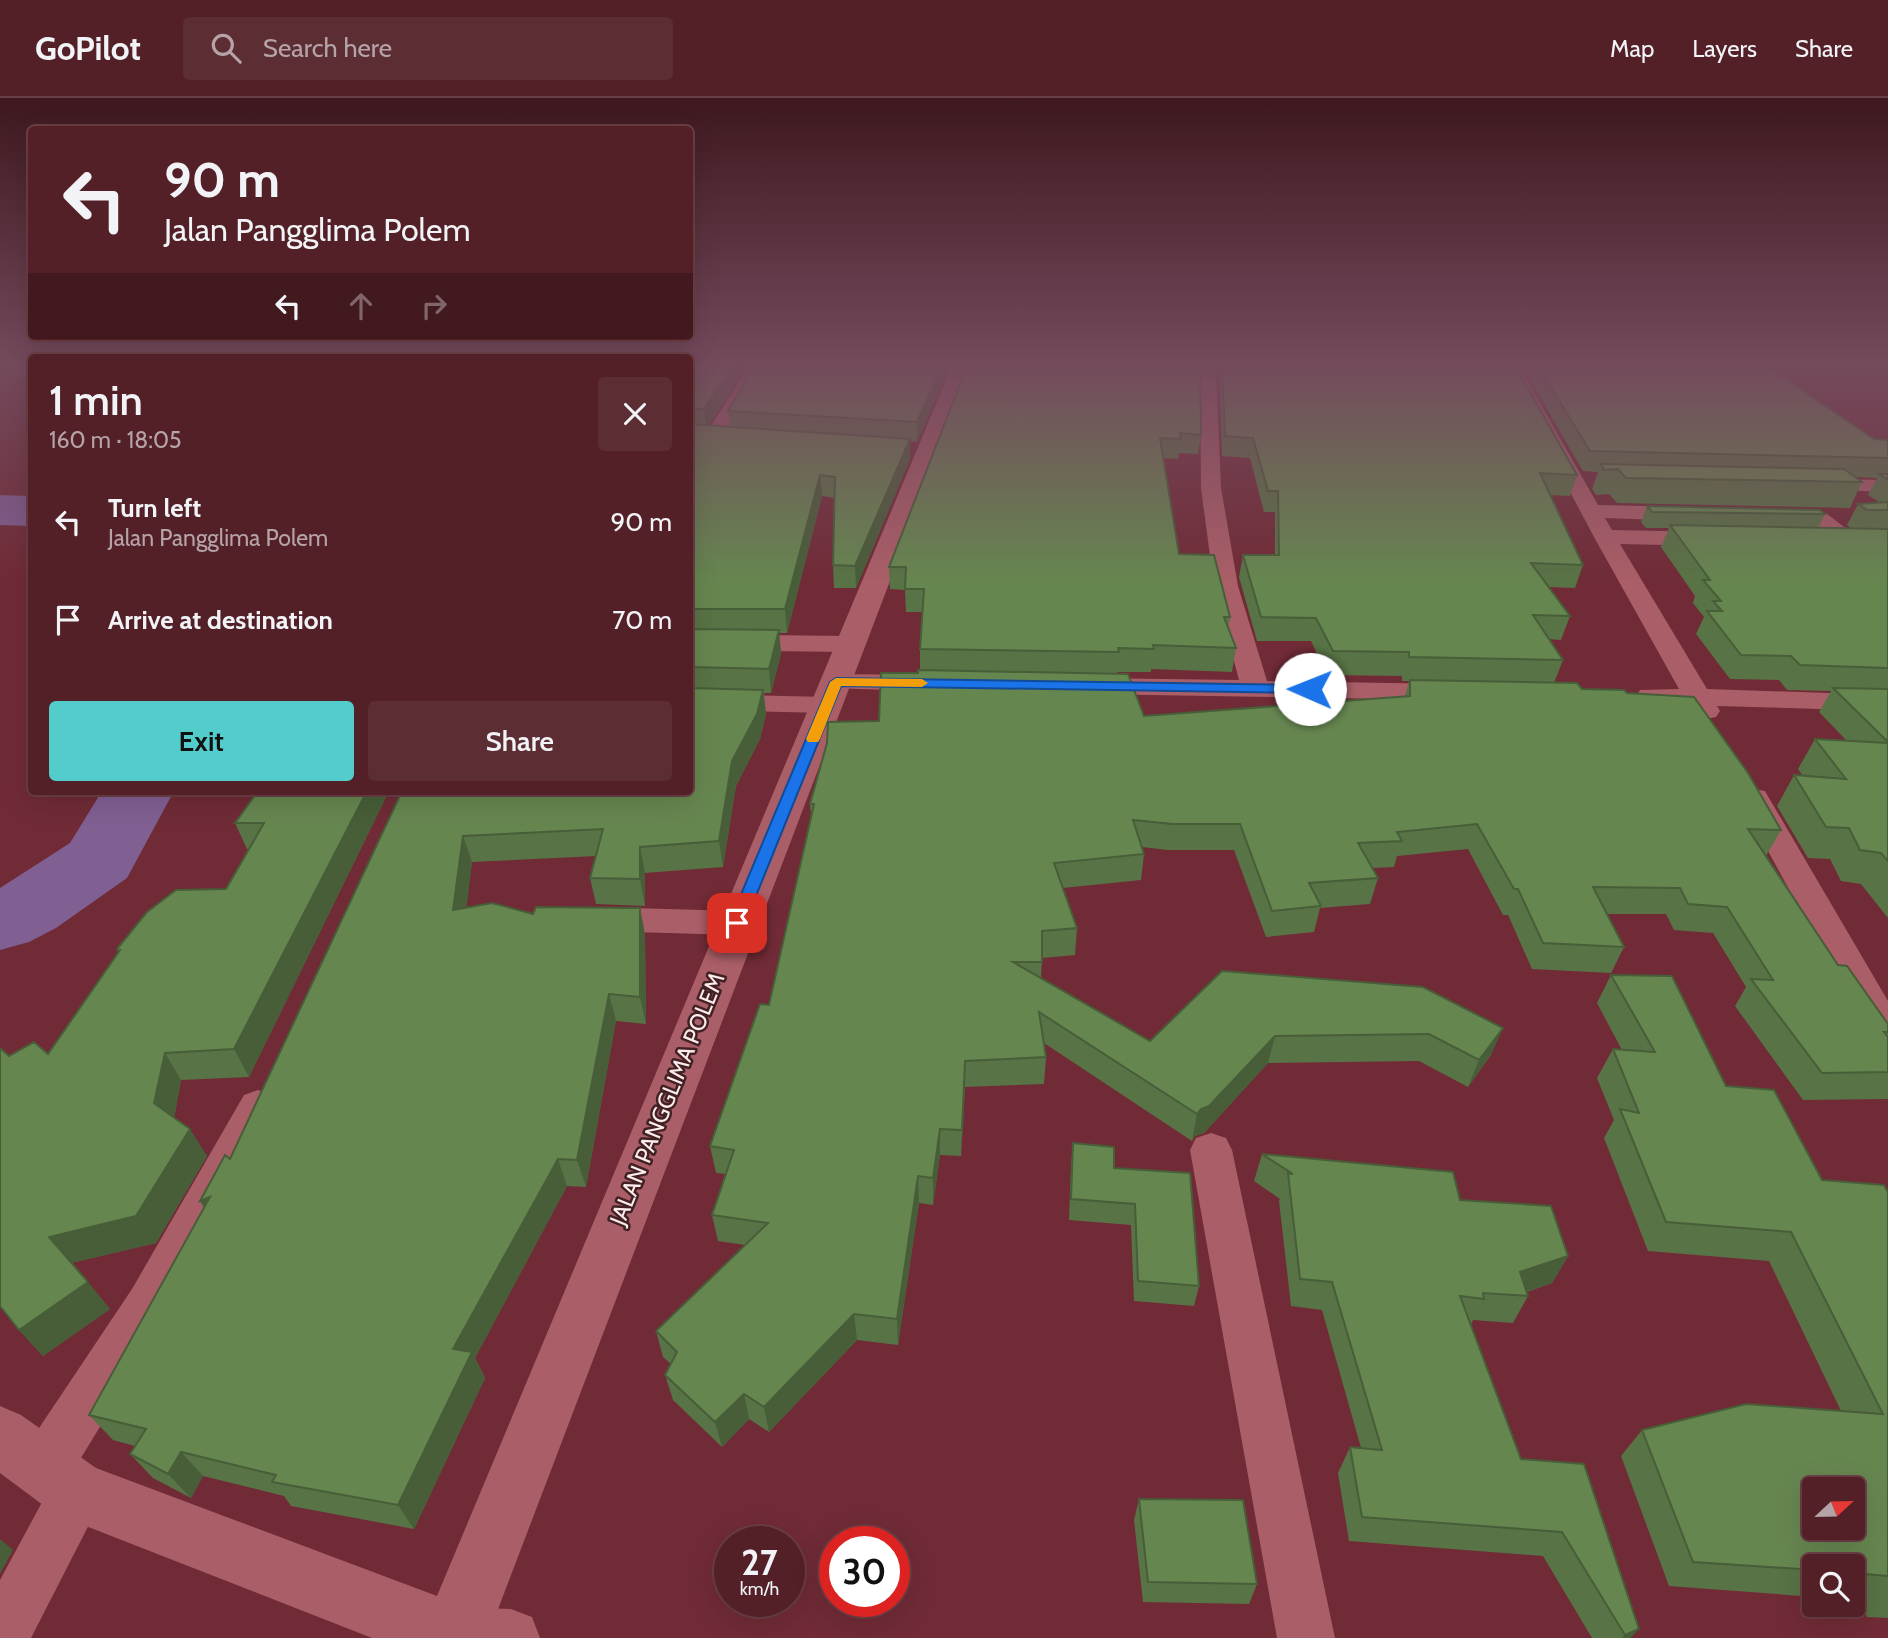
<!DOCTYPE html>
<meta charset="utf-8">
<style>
:root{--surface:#542028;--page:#5d2d34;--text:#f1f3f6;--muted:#b5a3a8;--line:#6a3e45;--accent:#53cdcb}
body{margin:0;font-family:Cabin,sans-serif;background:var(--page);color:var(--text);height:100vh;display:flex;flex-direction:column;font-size:26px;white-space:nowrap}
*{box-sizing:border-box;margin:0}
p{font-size:23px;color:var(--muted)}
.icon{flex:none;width:38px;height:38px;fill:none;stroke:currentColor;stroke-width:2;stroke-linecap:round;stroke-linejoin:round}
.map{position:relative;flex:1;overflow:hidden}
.side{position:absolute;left:28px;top:256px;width:665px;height:441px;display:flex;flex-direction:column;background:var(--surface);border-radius:7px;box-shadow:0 7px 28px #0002,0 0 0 2px var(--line)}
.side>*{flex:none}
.banner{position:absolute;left:28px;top:28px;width:665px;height:214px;border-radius:7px;box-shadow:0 7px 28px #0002,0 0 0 2px var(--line);background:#542028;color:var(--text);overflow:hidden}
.needle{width:46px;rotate:68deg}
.fabs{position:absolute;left:1802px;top:1379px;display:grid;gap:14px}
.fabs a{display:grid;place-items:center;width:63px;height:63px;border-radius:7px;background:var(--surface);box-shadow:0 7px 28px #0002,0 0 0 2px var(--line);font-size:35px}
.speed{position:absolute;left:714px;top:1428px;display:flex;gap:14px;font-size:35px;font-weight:700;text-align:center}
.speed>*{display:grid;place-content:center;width:91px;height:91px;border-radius:50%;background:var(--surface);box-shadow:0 7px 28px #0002,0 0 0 2px var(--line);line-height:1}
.speed small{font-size:18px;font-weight:400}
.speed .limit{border:10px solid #d22;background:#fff;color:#111}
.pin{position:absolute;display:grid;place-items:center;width:60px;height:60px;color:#fff;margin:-30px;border-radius:14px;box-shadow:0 4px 10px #0006}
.me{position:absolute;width:77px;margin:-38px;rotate:271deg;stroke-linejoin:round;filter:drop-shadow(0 0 5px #0008)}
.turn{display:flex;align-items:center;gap:24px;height:147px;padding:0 21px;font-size:32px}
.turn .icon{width:91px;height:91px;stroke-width:2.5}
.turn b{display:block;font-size:49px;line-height:60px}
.lanes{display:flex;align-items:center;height:66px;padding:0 21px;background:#0003;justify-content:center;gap:35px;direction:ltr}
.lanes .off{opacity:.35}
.round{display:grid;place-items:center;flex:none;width:74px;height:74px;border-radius:7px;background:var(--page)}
.head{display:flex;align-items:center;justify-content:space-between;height:119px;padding:0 21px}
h1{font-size:42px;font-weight:600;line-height:52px}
.cta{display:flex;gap:14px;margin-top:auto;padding:14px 21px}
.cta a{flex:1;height:80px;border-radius:7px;background:var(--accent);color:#111;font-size:28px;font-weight:600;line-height:80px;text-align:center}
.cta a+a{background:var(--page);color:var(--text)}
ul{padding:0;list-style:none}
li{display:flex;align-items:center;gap:21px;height:98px;padding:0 21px}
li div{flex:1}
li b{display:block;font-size:26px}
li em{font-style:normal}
header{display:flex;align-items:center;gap:42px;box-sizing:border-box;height:98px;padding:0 35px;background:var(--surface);border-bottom:2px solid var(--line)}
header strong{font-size:33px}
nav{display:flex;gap:38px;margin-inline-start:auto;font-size:24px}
.search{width:490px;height:63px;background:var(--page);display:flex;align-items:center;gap:18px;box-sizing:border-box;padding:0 24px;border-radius:7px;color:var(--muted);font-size:26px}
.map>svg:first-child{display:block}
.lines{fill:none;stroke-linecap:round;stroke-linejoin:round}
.river{fill:#805f92;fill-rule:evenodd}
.street{fill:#aa5e67;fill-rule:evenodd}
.secondary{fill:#aa5e67;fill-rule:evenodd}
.wall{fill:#587345}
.shaded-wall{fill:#475e38}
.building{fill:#668650;stroke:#475e38;stroke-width:2;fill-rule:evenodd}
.route{fill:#1a73e8;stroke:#114b97;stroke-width:2}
.slow{fill:#f59e0b}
.labels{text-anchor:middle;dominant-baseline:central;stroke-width:5;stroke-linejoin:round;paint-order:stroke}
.street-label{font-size:23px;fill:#feeced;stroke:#412124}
</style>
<header>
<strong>GoPilot</strong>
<div class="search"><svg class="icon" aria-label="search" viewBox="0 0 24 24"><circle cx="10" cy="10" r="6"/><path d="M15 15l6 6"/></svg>Search here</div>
<nav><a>Map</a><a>Layers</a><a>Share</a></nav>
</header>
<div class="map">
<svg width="1888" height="1540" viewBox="0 0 1888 1540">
<rect width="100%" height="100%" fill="#702b36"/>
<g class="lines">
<path class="river" d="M 0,397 L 32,398 L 32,428 L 0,427 Z
M 102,693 L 174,693 L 127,780 L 56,830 L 29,844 L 0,852 L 0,790 L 70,745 Z"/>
<path class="street" d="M 749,268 L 765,268 L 721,343 L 707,343 L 704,339 Z
M 1200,268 L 1216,268 L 1221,390 L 1238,488 L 1267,583 L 1450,586 L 1460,588 L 1464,594 L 1460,600 L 1450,602 L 1087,596 L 1077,594 L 1073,588 L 1077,582 L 1087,580 L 1239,582 L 1214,488 L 1201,390 Z
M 1503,268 L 1519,268 L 1598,407 L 1688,409 L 1696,411 L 1699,416 L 1696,421 L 1688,423 L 1605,420 L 1612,432 L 1711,434 L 1719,436 L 1722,441 L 1719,446 L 1711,448 L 1620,446 L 1707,591 L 1888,597 L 1888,613 L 1717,608 L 1720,613 L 1716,619 L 1706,621 L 1696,619 L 1689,607 L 1640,604 L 1636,598 L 1640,592 L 1679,591 L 1594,439 Z
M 1816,381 L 1888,382 L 1888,394 L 1809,391 L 1806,387 L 1809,383 Z
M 1777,412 L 1826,415 L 1862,443 L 1859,448 C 1839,453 1831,435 1814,428 C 1802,422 1783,427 1769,424 L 1766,419 L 1769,414 Z
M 690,536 L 849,538 L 858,540 L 862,546 L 858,552 L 849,554 L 690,552 Z
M 836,576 L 925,577 L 935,579 L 939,585 L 935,591 L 925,593 L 826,590 L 822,584 L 826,578 Z
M 690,596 L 827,599 L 837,601 L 841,607 L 837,613 L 827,615 L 690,612 Z
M 1754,691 L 1765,693 L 1769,700 L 1888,903 L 1888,951 L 1874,947 L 1739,700 L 1743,693 Z
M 596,809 L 737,813 L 749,817 L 755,825 L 749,833 L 737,837 L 596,833 L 584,829 L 579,821 L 584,813 Z
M 258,992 L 272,997 L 279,1008 L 166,1221 L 76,1368 L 96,1375 L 104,1394 L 96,1413 L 31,1540 L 0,1540 L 0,1482 L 47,1395 L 44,1396 L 25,1389 L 18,1370 L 25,1351 L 132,1191 L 244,997 Z
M 1211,1035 L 1226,1040 L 1232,1052 L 1335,1540 L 1277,1540 L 1190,1052 L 1196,1040 Z
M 454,1509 L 511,1511 L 532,1519 L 540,1540 L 426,1540 L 433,1517 Z"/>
<path class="secondary" d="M 952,268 L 972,268 L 487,1540 L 372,1540 L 55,1416 L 0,1375 L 0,1308 L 21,1317 L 96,1370 L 437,1498 Z"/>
</g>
<path class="wall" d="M 690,268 L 747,268 L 708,328 L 730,329 L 728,313 L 755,268 L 949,268 L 917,344 L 910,343 L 910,361 L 856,490 L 834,490 L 833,467 L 835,400 L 822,398 L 787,535 L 779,535 L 781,556 L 771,595 L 764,595 L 766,616 L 760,641 L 736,688 L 723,769 L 645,775 L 645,808 L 596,806 L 590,780 L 596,758 L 472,764 L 466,810 L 533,816 L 640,810 L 645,837 L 646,926 L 616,923 L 586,1089 L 567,1088 L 475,1260 L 485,1280 L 414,1431 L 291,1408 L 284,1398 L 203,1378 L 191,1400 L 153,1380 L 130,1356 L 135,1348 L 113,1342 L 89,1317 L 204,1110 L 200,1103 L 230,1061 L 402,693 L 690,693 Z
M 967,268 L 1201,337 L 1198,356 L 1179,355 L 1178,361 L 1163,360 L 1179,456 L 1230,519 L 1228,530 L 1236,550 L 1232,574 L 1151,571 L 1151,574 L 1117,574 L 1117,576 L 1144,618 L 1405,598 L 1409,583 L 1402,583 L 1402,578 L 1327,577 L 1311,543 L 1257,543 L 1239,479 L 1243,457 L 1275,457 L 1275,414 L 1264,414 L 1250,360 L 1222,358 L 1219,268 L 1515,268 L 1577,377 L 1570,398 L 1550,397 L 1583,467 L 1575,490 L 1549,489 L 1570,518 L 1561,542 L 1549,541 L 1563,562 L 1554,585 L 1582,591 L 1627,595 L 1781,732 L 1766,758 L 1838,867 L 1888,926 L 1888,1001 L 1803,1002 L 1735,908 L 1746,889 L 1713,835 L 1674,832 L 1666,816 L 1607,816 L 1624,849 L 1611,875 L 1532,871 L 1508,817 L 1503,817 L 1468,751 L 1397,758 L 1394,769 L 1372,770 L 1378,780 L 1370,806 L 1320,810 L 1314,834 L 1266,839 L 1234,752 L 1168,752 L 1142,749 L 1144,756 L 1141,782 L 1063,790 L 1077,830 L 1075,857 L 1042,860 L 1041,880 L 1150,943 L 1423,889 L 1491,957 L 1468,989 L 1419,963 L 1268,965 L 1204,1035 L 1195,1038 L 1192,1043 L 1044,945 L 1046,959 L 1044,986 L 965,989 L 961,1058 L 940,1057 L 933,1107 L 919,1105 L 898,1247 L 857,1242 L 769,1334 L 749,1321 L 722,1349 L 673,1302 L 665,1277 L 671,1266 L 663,1259 L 656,1233 L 745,1147 L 718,1143 L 712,1117 L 726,1076 L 716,1075 L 710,1048 L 769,907 L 811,717 L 810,706 L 920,572 L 920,551 L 922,514 L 906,514 L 905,492 L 890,491 L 889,469 Z
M 1522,268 L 1763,268 L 1874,341 L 1888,342 L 1888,820 L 1861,786 L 1841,783 L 1830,761 L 1808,760 L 1777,708 L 1794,677 L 1803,678 L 1798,671 L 1815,641 L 1847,643 L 1819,614 L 1831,593 L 1787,592 L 1779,582 L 1730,581 L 1696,536 L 1704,519 L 1693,505 L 1695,498 L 1661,449 L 1669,430 L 1646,430 L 1641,424 L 1647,408 L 1825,416 L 1818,430 L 1851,430 L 1847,427 L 1858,406 L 1879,404 L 1868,397 L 1877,380 L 1856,379 L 1862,384 L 1850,410 L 1617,405 L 1609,396 L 1596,397 L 1592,391 L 1598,374 L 1583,373 Z
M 258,693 L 389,693 L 249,979 L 181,982 L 174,1020 L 207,1058 L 156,1145 L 71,1165 L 110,1211 L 43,1258 L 19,1232 L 9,958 L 48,956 L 118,854 L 117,851 L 226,791 L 249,751 L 247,751 L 235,725 Z
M 1611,877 L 1822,1082 L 1888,1094 L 1888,1520 L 1867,1519 L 1860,1502 L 1853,1501 L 1853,1468 L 1815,1468 L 1815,1499 L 1669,1488 L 1621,1358 L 1642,1332 L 1841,1313 L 1769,1163 L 1648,1153 L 1604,1040 L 1614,1022 L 1597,980 L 1613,951 L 1622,952 L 1597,905 Z
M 1073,1045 L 1114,1070 L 1199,1188 L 1194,1208 L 1134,1203 L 1131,1127 L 1069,1122 L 1071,1066 Z
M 1262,1056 L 1460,1102 L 1568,1158 L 1552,1185 L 1527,1194 L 1528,1198 L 1513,1225 L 1473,1222 L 1471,1227 L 1521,1361 L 1639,1531 L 1630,1540 L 1592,1540 L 1543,1458 L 1349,1443 L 1338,1375 L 1350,1349 L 1361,1350 L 1322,1212 L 1291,1208 L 1279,1103 L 1280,1101 L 1254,1083 Z
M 1139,1401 L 1257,1486 L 1249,1506 L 1143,1504 L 1134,1422 Z"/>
<path class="shaded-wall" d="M 733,268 L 747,268 L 707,330 L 704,311 Z
M 942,268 L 949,268 L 917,344 L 917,324 Z
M 910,341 L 910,361 L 856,490 L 855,468 Z
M 820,377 L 822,398 L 787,535 L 785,511 Z
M 779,532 L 781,556 L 771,595 L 769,571 Z
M 763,592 L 766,616 L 760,641 L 736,688 L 723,769 L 719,743 L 732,663 Z
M 367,693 L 389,693 L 249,979 L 234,951 Z
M 463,738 L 472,764 L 463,839 L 453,812 Z
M 640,749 L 645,775 L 645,808 L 640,781 Z
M 640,810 L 645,837 L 646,926 L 640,899 Z
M 609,896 L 616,923 L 586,1089 L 577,1062 Z
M 1503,930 L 1491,957 L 1468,989 L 1479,962 Z
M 1275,938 L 1268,965 L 1204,1035 L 1195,1038 L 1192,1043 L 1197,1016 L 1201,1011 Z
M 165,955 L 181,982 L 172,1032 L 154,1005 Z
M 965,963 L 965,989 L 961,1058 L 962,1032 Z
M 190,1031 L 207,1058 L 156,1145 L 71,1165 L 49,1139 Z
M 940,1031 L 940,1057 L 933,1107 L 933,1080 Z
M 558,1061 L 567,1088 L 475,1260 L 485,1280 L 414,1431 L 398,1407 L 453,1251 Z
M 918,1078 L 919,1105 L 898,1247 L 897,1221 Z
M 210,1099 L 217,1130 L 200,1103 Z
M 1568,1158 L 1552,1185 L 1516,1197 L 1520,1174 Z
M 88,1184 L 110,1211 L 43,1258 L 19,1232 Z
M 854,1216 L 857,1242 L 769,1334 L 764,1309 Z
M 744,1296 L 749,1321 L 722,1349 L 715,1324 Z
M 181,1354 L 203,1378 L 191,1400 L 168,1376 Z
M 0,1441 L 13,1452 L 0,1476 Z
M 1639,1531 L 1630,1540 L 1622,1540 L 1625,1537 Z"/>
<path class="building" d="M 690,268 L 733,268 L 704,311 L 690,311 Z
M 755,268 L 942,268 L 917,324 L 728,313 Z
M 967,268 L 1200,268 L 1201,337 L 1180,335 L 1181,341 L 1160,340 L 1179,456 L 1214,457 L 1230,519 L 1224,519 L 1236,550 L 1153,547 L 1154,551 L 1118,550 L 1119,554 L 920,551 L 924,491 L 905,491 L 906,469 L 889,469 Z
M 1222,268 L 1515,268 L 1577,377 L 1540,375 L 1583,467 L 1531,465 L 1570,518 L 1533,517 L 1563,562 L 1409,559 L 1409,554 L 1333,553 L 1316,520 L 1261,519 L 1243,457 L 1279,457 L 1278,393 L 1268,393 L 1253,340 L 1225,338 Z
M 1538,268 L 1763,268 L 1765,269 L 1770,270 L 1874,341 L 1888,342 L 1888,360 L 1590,353 Z
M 690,326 L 910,341 L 855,468 L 833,467 L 835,379 L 820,377 L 785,511 L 690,511 Z
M 1601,366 L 1844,371 L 1862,384 L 1626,380 L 1618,371 L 1604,372 Z
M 1879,376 L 1888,376 L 1888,382 Z
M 1888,404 L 1888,412 L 1867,412 L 1858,406 Z
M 1647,408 L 1820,412 L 1825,416 L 1652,414 Z
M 1670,427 L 1888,431 L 1888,570 L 1800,567 L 1791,558 L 1741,557 L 1707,513 L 1722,513 L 1713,503 L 1721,503 L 1703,482 L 1710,482 Z
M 690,531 L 779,532 L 769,571 L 690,569 Z
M 918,572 L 1128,576 L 1144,618 L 1410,598 L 1410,582 L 1577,585 L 1582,591 L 1624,592 L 1627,595 L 1694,599 L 1748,675 L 1781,732 L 1748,731 L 1838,867 L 1847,868 L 1888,926 L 1888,934 L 1884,934 L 1888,939 L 1888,974 L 1822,975 L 1751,881 L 1773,882 L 1727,809 L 1688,806 L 1680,790 L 1593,789 L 1624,849 L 1543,845 L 1518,791 L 1514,791 L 1477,726 L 1397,734 L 1402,743 L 1358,745 L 1378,780 L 1309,785 L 1321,808 L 1272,813 L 1240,726 L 1172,726 L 1133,722 L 1144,756 L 1054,765 L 1077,830 L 1042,833 L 1042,864 L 1013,864 L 1150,943 L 1222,873 L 1423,889 L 1503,930 L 1479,962 L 1429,936 L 1275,938 L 1209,1008 L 1201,1011 L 1197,1016 L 1039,914 L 1046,959 L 965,963 L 962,1032 L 940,1031 L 933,1080 L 918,1078 L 897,1221 L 854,1216 L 764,1309 L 744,1296 L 715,1324 L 665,1277 L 677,1254 L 656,1233 L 768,1125 L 712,1117 L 734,1052 L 710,1048 L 760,906 L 769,907 L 814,706 L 810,706 L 827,645 L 828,624 L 879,623 L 881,575 L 918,575 Z
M 690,590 L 763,592 L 757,616 L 732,663 L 719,743 L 640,749 L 640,781 L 590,780 L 603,731 L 463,738 L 453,812 L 492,805 L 533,816 L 536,809 L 640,810 L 640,899 L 609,896 L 577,1062 L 558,1061 L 453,1251 L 472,1254 L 398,1407 L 272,1384 L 276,1377 L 181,1354 L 168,1376 L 130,1356 L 146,1331 L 89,1317 L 210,1099 L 200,1103 L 225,1057 L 230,1061 L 402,693 L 690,693 Z
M 1833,590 L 1888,591 L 1888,644 Z
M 1815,641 L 1888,645 L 1888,763 L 1881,755 L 1860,752 L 1849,730 L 1826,729 L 1794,677 L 1846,681 Z
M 258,693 L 367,693 L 234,951 L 165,955 L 154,1005 L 190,1031 L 136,1118 L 49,1139 L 88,1184 L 19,1232 L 0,1208 L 0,950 L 9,958 L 34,944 L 48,956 L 120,852 L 117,851 L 147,814 L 176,792 L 226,791 L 264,725 L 235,725 Z
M 1611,877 L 1672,878 L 1726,988 L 1774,992 L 1822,1082 L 1884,1087 L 1888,1094 L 1888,1478 L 1853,1475 L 1853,1468 L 1815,1468 L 1815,1472 L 1693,1464 L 1642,1332 L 1746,1306 L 1883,1316 L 1791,1134 L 1666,1124 L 1620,1011 L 1639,1015 L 1613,951 L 1655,954 ZM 1815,1391 L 1853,1391 L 1853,1430 L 1815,1430 Z
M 1073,1045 L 1114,1049 L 1114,1070 L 1190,1075 L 1199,1188 L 1138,1183 L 1135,1106 L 1071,1101 Z
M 1262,1056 L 1453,1074 L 1460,1102 L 1551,1108 L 1568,1158 L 1520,1174 L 1528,1198 L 1483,1195 L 1484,1201 L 1460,1198 L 1521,1361 L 1584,1366 L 1639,1531 L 1625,1537 L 1562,1434 L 1362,1419 L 1350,1349 L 1382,1352 L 1332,1184 L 1300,1181 L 1288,1075 L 1293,1076 Z
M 1139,1401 L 1243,1402 L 1257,1486 L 1148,1484 Z"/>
<linearGradient id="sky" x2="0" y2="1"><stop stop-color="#3e181e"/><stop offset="0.55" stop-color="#744a5d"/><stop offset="1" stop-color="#744a5d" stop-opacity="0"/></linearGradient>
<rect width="1888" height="484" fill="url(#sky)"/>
<path class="route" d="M 836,580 L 1310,587 L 1317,591 L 1310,595 L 841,588 L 745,825 L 737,830 L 731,829 L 729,825 L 830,584 Z"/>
<path class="slow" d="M 836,580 L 922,581 L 928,585 L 922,589 L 841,588 L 820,641 L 818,644 L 808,644 L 806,641 L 830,584 Z"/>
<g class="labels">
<g class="street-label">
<text transform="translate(667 1001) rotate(-68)">JALAN PANGGLIMA POLEM</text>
</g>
</g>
</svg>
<div class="fabs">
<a><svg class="needle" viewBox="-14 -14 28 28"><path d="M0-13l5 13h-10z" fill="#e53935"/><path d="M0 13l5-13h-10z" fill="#b5a3a8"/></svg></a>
<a><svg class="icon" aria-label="search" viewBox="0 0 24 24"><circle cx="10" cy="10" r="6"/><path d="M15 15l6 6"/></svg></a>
</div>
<div class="speed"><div>27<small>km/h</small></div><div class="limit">30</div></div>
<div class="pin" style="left:737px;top:825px;background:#d93025"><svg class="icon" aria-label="arrive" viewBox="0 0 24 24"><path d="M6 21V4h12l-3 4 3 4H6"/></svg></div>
<svg class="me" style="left:1310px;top:591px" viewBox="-20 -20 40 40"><circle r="19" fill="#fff"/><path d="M0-13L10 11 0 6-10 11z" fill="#1a73e8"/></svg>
<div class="banner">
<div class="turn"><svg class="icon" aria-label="left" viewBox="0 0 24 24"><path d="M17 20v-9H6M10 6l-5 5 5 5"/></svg><div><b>90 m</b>Jalan Pangglima Polem</div></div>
<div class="lanes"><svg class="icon" aria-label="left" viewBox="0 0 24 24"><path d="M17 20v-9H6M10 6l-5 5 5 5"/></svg><svg class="icon off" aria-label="ahead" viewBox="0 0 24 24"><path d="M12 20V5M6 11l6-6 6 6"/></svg><svg class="icon off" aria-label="right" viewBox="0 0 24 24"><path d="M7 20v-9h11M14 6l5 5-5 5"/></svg></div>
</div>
<section class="side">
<div class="head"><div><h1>1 min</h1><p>160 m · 18:05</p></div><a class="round"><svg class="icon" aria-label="close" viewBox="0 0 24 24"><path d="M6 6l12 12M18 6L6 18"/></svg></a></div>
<ul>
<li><svg class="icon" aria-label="left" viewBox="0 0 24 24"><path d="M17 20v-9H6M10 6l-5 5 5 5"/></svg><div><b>Turn left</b><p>Jalan Pangglima Polem</p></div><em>90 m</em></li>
<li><svg class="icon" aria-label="arrive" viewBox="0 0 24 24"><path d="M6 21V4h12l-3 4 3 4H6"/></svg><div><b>Arrive at destination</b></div><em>70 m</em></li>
</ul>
<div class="cta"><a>Exit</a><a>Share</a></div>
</section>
</div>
